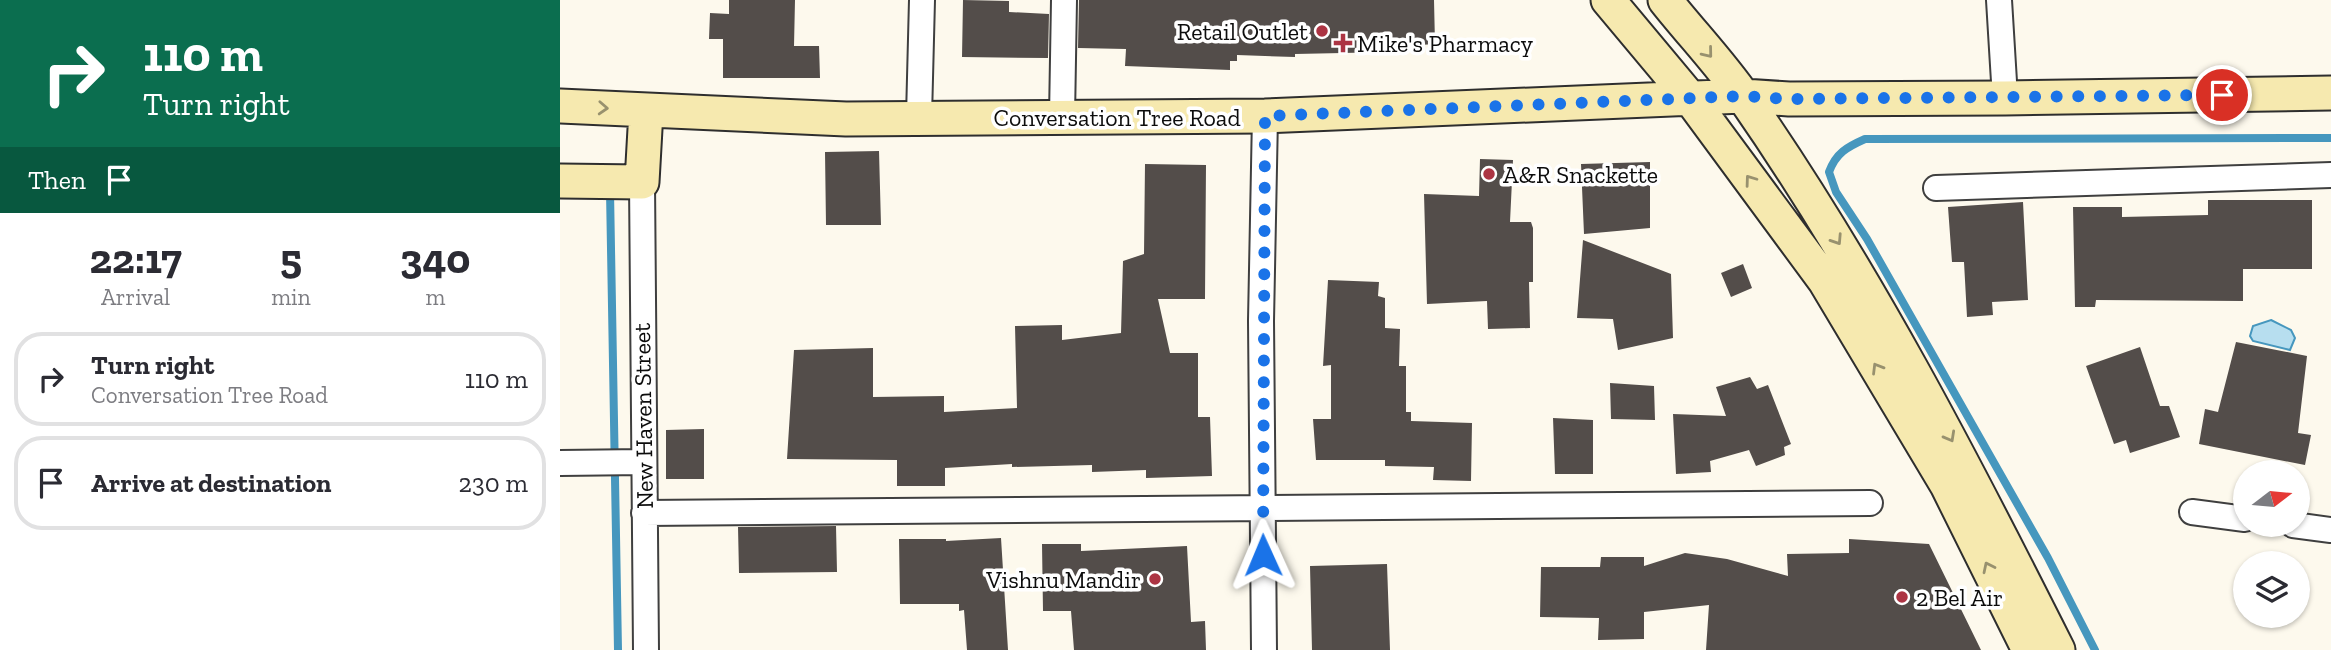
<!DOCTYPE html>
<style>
:root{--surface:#fff;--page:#f7f7f7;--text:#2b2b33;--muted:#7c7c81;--line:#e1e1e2}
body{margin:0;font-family:"Zilla Slab",serif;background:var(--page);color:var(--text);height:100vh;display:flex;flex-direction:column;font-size:26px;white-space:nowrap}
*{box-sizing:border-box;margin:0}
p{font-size:23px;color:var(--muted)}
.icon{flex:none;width:38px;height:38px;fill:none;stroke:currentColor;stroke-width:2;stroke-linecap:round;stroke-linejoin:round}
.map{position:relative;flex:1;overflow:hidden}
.drawer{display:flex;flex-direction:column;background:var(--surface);width:560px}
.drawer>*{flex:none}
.guide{background:#0b6e4f;color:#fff;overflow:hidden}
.needle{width:46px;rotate:74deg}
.buttons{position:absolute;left:1673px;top:460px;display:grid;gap:14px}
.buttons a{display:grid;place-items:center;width:77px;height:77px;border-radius:50%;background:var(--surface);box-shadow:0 2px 5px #0004;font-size:35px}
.pin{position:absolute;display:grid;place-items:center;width:60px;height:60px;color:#fff;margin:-30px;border:4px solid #fff;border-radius:50%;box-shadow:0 2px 7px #0007}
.me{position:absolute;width:77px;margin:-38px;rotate:359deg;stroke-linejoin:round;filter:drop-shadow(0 0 5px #0008)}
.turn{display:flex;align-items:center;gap:24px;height:147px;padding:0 28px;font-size:32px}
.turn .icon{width:91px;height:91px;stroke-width:2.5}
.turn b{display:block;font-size:49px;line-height:60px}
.then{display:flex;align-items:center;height:66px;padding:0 28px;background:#0003;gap:14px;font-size:26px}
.eta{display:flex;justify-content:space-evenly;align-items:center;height:119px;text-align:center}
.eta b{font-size:42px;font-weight:700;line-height:49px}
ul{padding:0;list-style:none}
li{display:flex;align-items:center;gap:21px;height:94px;margin:0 14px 10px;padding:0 14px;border:4px solid var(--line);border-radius:28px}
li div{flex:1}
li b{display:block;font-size:26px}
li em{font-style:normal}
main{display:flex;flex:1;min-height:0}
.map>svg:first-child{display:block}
.water{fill:#b7deef;stroke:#4697be;stroke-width:2}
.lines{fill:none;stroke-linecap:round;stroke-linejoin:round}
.stream{stroke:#4697be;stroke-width:8}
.building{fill:#534d4a}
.street-casing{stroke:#3f3f3f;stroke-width:28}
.secondary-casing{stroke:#2e2e2e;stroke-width:37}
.street{stroke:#fff;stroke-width:24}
.secondary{stroke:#f6e9af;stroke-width:33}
.oneway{stroke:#98916e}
.route{stroke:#1a73e8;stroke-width:12;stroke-dasharray:0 21.6}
.poi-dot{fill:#ac3443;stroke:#fff;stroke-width:2.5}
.labels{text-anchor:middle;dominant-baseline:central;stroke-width:7;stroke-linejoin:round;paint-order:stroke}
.poi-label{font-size:24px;fill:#0c0c0c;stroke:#fff;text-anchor:start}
.street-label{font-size:24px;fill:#0c0c0c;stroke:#fff}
</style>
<main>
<section class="drawer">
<div class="guide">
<div class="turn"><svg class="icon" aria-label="right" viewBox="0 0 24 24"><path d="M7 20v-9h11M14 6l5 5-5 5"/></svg><div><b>110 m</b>Turn right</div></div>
<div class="then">Then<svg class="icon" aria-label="arrive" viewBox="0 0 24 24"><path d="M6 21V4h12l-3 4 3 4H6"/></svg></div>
</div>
<div class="eta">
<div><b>22:17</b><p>Arrival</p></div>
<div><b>5</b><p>min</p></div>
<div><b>340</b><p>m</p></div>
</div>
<ul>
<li><svg class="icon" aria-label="right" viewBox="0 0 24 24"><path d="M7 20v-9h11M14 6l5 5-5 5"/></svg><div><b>Turn right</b><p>Conversation Tree Road</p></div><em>110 m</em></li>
<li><svg class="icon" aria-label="arrive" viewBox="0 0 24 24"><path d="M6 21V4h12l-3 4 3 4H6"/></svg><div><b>Arrive at destination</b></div><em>230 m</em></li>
</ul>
</section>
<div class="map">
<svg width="1771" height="650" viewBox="0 0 1771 650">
<rect width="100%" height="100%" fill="#fdf9ed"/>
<path class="water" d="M 1711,320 L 1731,330 L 1735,338 L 1730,350 L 1693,341 L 1690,336 L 1693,326 Z"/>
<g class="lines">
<path class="stream" d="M 50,191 L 58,650
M 1535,650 L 1488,558 L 1307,239 L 1276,192 L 1269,172 C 1276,153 1287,147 1305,139 L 1771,138"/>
</g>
<path class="building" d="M 169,0 L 235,0 L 234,46 L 259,46 L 260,78 L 163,78 L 163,39 L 149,39 L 150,13 L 169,14 Z
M 403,0 L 449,1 L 449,12 L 489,14 L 488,58 L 402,57 Z
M 519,0 L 874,0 L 875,44 L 830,47 L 830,52 L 735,54 L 735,57 L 677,55 L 677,61 L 670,61 L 670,70 L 565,66 L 566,49 L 518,48 Z
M 319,151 L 321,225 L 266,225 L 265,152 Z
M 920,159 L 953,160 L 950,222 L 971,222 L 973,228 L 973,282 L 969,282 L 970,328 L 928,329 L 927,301 L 867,304 L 864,194 L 919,196 Z
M 1090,162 L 1090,228 L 1024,234 L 1021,164 Z
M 585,164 L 646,165 L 645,299 L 598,299 L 610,353 L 638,353 L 638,417 L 650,417 L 652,476 L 586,478 L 586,470 L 532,472 L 532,465 L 452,467 L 452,464 L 385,468 L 385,486 L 337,486 L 337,460 L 227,459 L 234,350 L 313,348 L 313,397 L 384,396 L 384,412 L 457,408 L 455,326 L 502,325 L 502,340 L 561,333 L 563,261 L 584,254 Z
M 1648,200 L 1752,200 L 1752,269 L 1683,269 L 1683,301 L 1536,300 L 1535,307 L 1515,307 L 1513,207 L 1562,207 L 1562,217 L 1648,215 Z
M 1463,202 L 1468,300 L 1432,302 L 1433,315 L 1407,317 L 1404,262 L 1392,262 L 1388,207 Z
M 1023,240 L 1111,274 L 1113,338 L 1058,350 L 1053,319 L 1017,318 Z
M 1183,264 L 1192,288 L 1171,297 L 1161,273 Z
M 768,280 L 819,282 L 818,296 L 825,298 L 825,328 L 840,329 L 839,366 L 846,366 L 846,412 L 851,412 L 851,421 L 912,423 L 911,481 L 873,480 L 874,467 L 825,466 L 825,460 L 756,460 L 753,419 L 771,419 L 771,365 L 763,366 Z
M 1676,342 L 1747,356 L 1738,433 L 1751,435 L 1745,465 L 1639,444 L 1645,409 L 1658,412 Z
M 1580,347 L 1600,406 L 1609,406 L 1620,437 L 1570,453 L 1566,440 L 1554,444 L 1526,366 Z
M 1190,377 L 1197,389 L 1208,385 L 1231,444 L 1224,447 L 1225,455 L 1196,466 L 1189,450 L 1150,461 L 1151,472 L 1116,474 L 1113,414 L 1166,416 L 1156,387 Z
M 1050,383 L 1094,386 L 1095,420 L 1051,419 Z
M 993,418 L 1033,420 L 1033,474 L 995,474 Z
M 144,429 L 144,479 L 106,479 L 106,430 Z
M 276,526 L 277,572 L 179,573 L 178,527 Z
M 441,538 L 448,650 L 407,650 L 404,610 L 399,611 L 399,604 L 340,604 L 339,539 L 386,539 L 386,541 Z
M 1289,539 L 1369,544 L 1421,650 L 1146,650 L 1149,605 L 1084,612 L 1084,639 L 1038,640 L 1039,618 L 980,617 L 981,567 L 1040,567 L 1041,557 L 1084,557 L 1084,566 L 1125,553 L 1167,559 L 1228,576 L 1227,554 L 1289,553 Z
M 482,544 L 521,544 L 521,551 L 627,546 L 631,622 L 645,621 L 646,650 L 514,650 L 511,611 L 483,611 Z
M 827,564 L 830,650 L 752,650 L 750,566 Z"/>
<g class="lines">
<defs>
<path id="street" d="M 1439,0 L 1445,98
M 359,117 L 362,0
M 502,117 L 504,0
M 82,182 L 86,650
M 1376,188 L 1771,175
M 0,463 L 83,462
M 1632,512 L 1685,519
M 84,513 L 1310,503
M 1733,525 L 1771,530
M 704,650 L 701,321 L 705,116"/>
<path id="secondary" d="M 1048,0 L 1130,98 L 1265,281 L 1387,485 L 1469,650
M 1105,0 C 1131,33 1161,64 1185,99 C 1306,273 1403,461 1498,650
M 0,106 L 286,119 L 705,116 L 1183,96 L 1229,99 L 1445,98 L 1771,93
M 0,181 L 82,182 L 86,111"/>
</defs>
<use href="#street" class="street-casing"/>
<use href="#secondary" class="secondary-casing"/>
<use href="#street" class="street"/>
<use href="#secondary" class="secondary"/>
</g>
<defs><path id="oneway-chevron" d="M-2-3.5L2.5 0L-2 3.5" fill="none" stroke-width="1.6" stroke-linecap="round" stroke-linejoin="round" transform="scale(1.75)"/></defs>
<g class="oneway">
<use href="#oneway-chevron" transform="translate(1148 53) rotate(51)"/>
<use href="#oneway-chevron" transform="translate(43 108) rotate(3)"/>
<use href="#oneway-chevron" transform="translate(1190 180) rotate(-126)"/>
<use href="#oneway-chevron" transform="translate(1277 240) rotate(57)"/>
<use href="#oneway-chevron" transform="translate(1317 368) rotate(-121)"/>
<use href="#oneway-chevron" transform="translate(1390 437) rotate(61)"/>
<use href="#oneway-chevron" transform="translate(1428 567) rotate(-116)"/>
</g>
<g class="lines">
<path class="route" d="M 703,555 L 705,116 L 1183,96 L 1229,99 L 1662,95"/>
</g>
<g class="poi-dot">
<circle cx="762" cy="31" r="7"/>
<path d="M779.5 32.5h7v7h7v7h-7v7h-7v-7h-7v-7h7z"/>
<circle cx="929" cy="174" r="7"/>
<circle cx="595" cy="579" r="7"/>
<circle cx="1342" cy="597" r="7"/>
</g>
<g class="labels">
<g class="poi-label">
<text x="748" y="31" text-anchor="end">Retail Outlet</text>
<text x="797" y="43">Mike's Pharmacy</text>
<text x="943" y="174">A&amp;R Snackette</text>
<text x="581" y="579" text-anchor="end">Vishnu Mandir</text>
<text x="1356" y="597">2 Bel Air</text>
</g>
<g class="street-label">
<text x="557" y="117">Conversation Tree Road</text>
<text transform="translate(83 416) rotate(-91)">New Haven Street</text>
</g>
</g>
</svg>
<div class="buttons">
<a><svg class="needle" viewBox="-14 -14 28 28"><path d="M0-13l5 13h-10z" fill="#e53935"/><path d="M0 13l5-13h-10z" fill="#7c7c81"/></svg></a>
<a><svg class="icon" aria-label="layers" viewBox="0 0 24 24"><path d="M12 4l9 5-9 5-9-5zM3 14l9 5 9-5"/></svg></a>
</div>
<div class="pin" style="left:1662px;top:95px;background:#d93025"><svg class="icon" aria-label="arrive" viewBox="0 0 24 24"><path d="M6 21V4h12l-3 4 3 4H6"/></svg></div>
<svg class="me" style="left:703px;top:555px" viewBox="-20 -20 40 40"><path d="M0-17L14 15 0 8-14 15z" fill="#1a73e8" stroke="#fff" stroke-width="4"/></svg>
</div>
</main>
